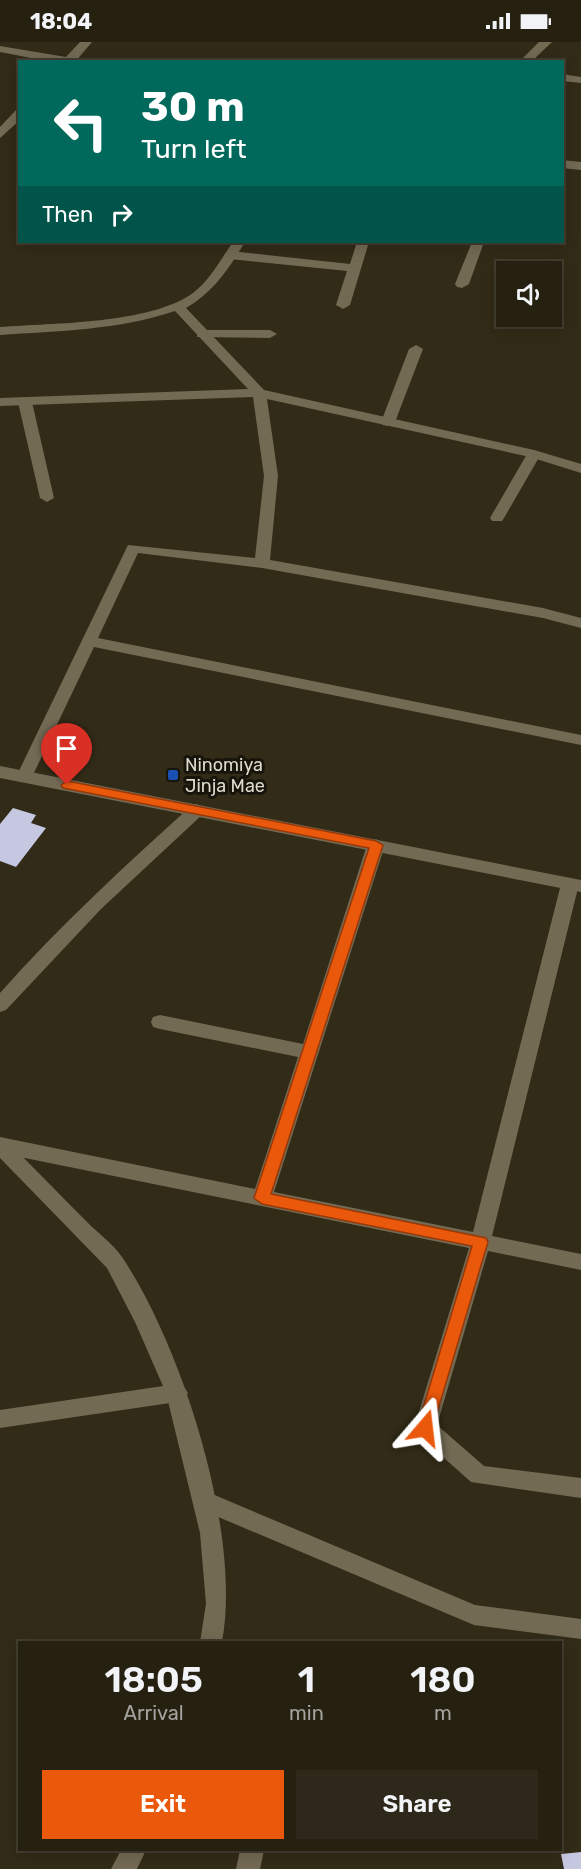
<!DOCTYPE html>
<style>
:root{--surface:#262011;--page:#2e281a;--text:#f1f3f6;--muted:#a4a39f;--line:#423e31;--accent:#ea580c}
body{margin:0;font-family:Rubik,sans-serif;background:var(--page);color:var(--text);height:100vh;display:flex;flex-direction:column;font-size:22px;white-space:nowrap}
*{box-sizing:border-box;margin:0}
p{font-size:20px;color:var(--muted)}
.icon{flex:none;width:33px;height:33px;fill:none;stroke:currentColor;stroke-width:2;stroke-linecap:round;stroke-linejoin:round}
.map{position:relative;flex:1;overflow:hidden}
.panel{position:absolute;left:18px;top:1599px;width:544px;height:210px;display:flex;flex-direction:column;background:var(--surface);border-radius:0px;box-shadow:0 3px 15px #0003,0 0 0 2px var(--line)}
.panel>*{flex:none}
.guide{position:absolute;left:18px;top:18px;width:546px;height:183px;border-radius:0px;box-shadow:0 3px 15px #0003,0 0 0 2px var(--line);background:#00695c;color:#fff;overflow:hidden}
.tools{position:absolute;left:496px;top:219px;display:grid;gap:12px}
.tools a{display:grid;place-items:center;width:66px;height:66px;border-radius:0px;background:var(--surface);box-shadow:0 3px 15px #0003,0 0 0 2px var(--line);font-size:30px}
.pin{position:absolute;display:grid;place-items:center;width:51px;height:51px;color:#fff;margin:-62px -26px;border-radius:50% 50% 50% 0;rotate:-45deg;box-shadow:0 0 6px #0007}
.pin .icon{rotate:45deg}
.me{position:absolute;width:66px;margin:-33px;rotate:17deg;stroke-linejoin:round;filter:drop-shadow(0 0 4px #0008)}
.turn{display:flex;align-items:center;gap:21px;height:126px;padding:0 24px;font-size:27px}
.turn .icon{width:78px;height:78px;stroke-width:2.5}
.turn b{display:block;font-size:42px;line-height:51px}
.then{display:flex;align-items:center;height:57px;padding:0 24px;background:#0003;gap:12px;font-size:22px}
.eta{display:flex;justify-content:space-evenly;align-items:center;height:102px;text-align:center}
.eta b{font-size:36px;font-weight:600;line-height:42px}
.action{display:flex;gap:12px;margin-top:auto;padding:12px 24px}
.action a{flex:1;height:69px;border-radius:0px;background:var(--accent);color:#fff;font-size:24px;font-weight:600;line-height:69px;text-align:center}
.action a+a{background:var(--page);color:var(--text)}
.status{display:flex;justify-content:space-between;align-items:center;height:42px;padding:0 30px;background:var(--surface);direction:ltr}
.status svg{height:16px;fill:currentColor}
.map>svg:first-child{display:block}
.building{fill:#c6c7e0}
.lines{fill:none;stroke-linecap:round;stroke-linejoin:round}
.service{fill:#736a54;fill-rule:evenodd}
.minor{fill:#736a54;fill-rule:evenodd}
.tertiary{fill:#736a54;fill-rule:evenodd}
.route{fill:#ea580c;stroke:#983908;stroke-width:1.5}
.transit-dot{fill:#1a4fb4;stroke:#17140b;stroke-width:2}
.labels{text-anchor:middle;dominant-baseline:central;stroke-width:6;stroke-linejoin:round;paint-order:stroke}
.poi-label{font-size:18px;fill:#dfdace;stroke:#17140b;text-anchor:start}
</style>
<div class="status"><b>18:04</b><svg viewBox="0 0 49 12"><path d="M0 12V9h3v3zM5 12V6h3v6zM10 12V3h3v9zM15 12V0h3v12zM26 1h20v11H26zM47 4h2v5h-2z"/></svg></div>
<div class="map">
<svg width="581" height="1827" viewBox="0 0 581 1827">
<rect width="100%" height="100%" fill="#322b17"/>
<path class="building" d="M 13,766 L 36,773 L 31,781 L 46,786 L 16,825 L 0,819 L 0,782 Z
M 581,1810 L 581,1827 L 564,1827 L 561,1812 Z"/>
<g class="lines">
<path class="service" d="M 80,0 L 92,0 L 75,20 L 52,20 L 0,10 L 0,4 L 66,15 Z
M 562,32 L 581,35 L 581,41 L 562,39 Z
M 16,68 L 20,68 L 20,78 L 0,96 L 0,85 Z
M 357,200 L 369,200 L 350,263 L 343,267 L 336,263 L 347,229 L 230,217 L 224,213 L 230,209 L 350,222 Z
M 472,200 L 484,200 L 469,242 L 462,246 L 457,245 L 455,242 Z
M 202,288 L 270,288 L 277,292 L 270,296 L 197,295 L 197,289 Z
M 416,303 L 423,307 L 395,380 L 388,384 L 383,383 L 381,380 L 409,307 Z
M 25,356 L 32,360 L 54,456 L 47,460 L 40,456 L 18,360 Z
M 534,408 L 541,412 L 504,476 L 502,479 L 492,479 L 490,476 L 527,412 Z
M 376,797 L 385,803 L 274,1150 L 473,1190 L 561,842 L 570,836 L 576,838 L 579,842 L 492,1194 L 581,1212 L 581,1228 L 488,1209 L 437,1383 L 484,1424 L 581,1436 L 581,1456 L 471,1440 L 417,1392 L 414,1386 L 469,1206 L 0,1111 L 0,1095 L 255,1147 L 298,1015 L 160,987 L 153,985 L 151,980 L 153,975 L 160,973 L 303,1002 L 367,803 Z
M 177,1342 L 184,1345 L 188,1351 L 184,1357 L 177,1360 L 0,1386 L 0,1368 Z
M 205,1449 L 475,1563 L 581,1577 L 581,1597 L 474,1583 L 197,1466 L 194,1459 L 197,1452 Z
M 240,1808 L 264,1808 L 260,1827 L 236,1827 Z"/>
<path class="minor" d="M 539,0 L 552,0 L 531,20 L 519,20 Z
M 562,118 L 581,120 L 581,128 L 562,126 Z
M 233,200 L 245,200 C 229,226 214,250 186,266 L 264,348 L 534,408 L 581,422 L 581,431 L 530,415 L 267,357 L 278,434 L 270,518 L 543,566 L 581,576 L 581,586 L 543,576 L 262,526 L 138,511 L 98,596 L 581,693 L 581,703 L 94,605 L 32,735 L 30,739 L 18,739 L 16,735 L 128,503 L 255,516 L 264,434 L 253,355 L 0,364 L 0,356 L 248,347 L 175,269 C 119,288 58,289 0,293 L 0,285 C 53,281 150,282 193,251 C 210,238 221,217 233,200 Z
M 197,762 L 205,768 L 203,772 L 101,867 L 6,968 L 0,970 L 0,951 C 59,884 125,824 191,764 Z
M 0,1096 L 7,1099 C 34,1126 60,1153 87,1180 C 98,1191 113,1202 122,1215 C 183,1306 242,1493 222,1600 L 200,1600 L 206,1562 L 200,1491 L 166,1351 L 135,1280 L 107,1226 L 0,1116 Z
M 121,1808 L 146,1808 L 137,1827 L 111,1827 Z"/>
<path class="tertiary" d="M 0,724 L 581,838 L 581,850 L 0,736 Z"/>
</g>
<path class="route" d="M 67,739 L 376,799 L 383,803 L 271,1152 L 486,1196 L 488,1200 L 431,1391 L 420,1391 L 417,1386 L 472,1204 L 262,1162 L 254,1156 L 369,806 L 63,746 L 61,743 Z"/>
<rect class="transit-dot" x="167" y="727" width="12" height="12" rx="3"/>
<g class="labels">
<g class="poi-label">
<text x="185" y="723">Ninomiya<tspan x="185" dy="21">Jinja Mae</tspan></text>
</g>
</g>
</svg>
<div class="tools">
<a><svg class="icon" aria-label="sound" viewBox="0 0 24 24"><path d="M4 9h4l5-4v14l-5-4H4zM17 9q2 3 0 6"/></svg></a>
</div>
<div class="pin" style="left:67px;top:743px;background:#d93025"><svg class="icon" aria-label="arrive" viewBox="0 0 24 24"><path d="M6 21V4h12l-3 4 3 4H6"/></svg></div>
<svg class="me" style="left:425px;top:1386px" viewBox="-20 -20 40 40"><path d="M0-17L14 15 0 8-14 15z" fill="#ea580c" stroke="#fff" stroke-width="4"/></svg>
<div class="guide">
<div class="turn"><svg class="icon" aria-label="left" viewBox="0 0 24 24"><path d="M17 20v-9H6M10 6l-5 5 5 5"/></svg><div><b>30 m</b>Turn left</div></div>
<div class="then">Then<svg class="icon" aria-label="right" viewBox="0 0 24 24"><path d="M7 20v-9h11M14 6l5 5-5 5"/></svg></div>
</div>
<section class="panel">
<div class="eta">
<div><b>18:05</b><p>Arrival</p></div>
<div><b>1</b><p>min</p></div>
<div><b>180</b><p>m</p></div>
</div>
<div class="action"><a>Exit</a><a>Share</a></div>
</section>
</div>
